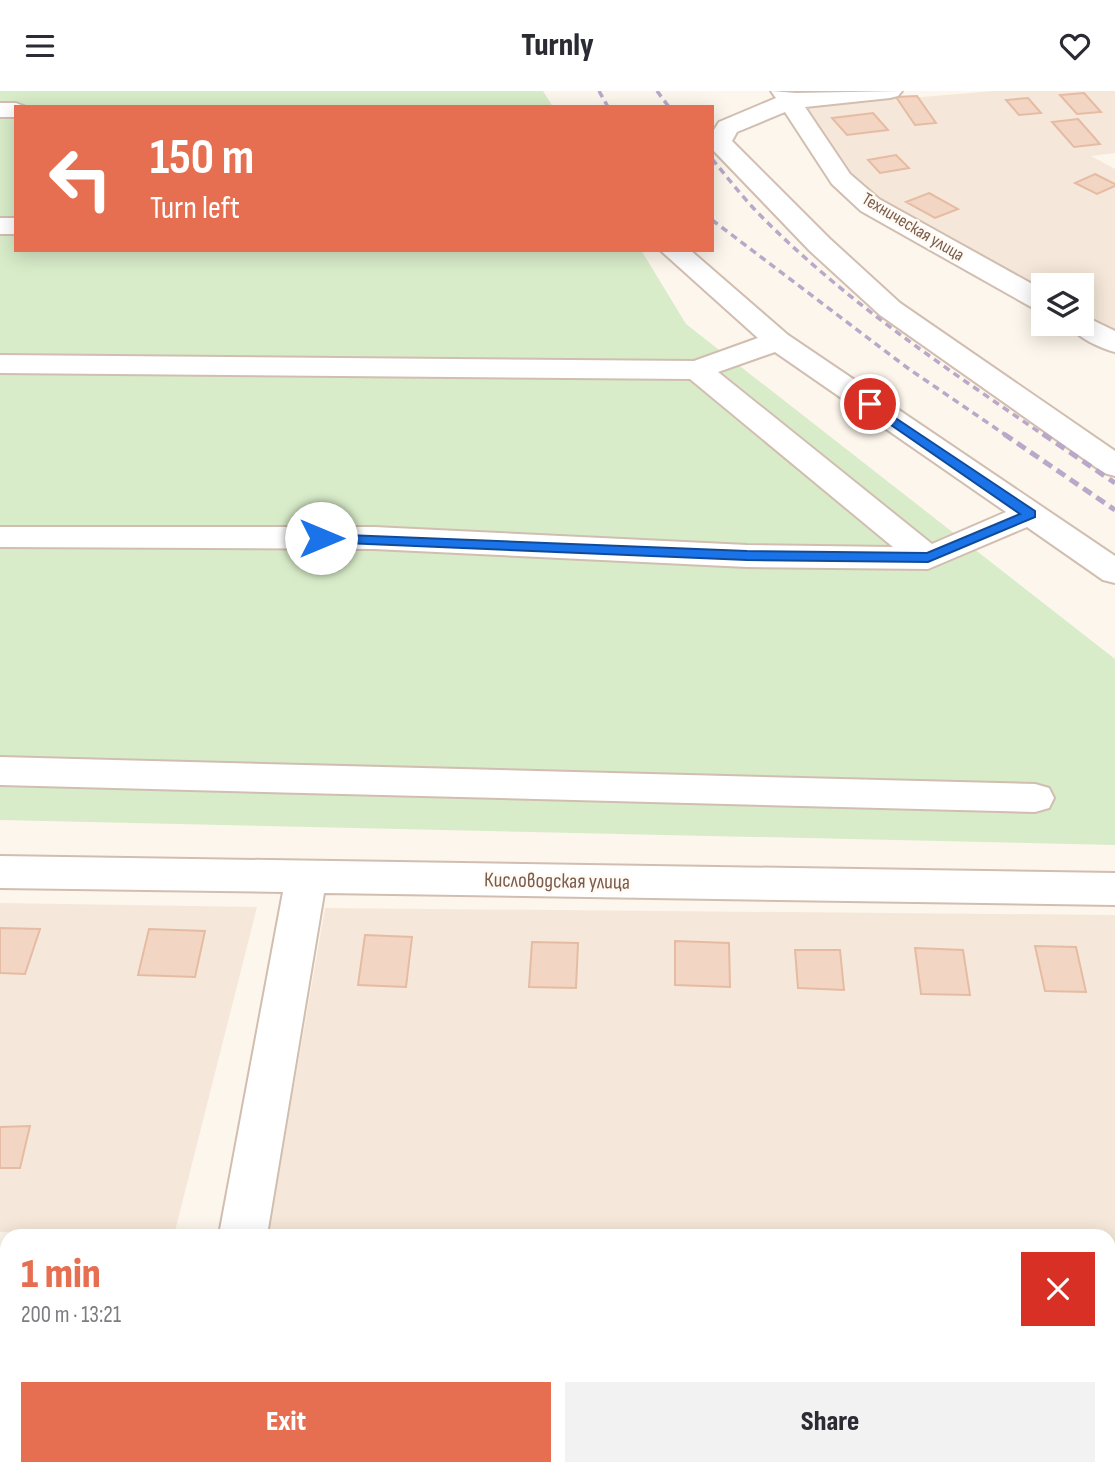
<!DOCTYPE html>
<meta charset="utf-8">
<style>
:root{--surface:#fff;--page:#f2f2f3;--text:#2b2b33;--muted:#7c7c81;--accent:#e76f51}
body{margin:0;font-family:"Sofia Sans Condensed",sans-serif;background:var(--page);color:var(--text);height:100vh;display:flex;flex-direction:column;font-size:26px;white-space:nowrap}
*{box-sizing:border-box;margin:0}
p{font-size:23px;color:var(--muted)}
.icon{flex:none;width:38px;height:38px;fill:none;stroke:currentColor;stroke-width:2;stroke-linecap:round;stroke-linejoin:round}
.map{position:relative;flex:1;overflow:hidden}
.sheet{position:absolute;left:0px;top:1138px;width:1116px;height:247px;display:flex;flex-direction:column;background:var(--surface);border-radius:21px 21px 0 0;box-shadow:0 4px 18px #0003}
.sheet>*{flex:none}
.hud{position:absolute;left:14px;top:14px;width:700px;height:147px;border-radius:0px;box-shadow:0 4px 18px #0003;background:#e76f51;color:#fff;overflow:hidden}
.buttons{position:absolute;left:1031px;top:182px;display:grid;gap:14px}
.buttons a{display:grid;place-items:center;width:63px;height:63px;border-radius:0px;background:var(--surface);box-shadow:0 4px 18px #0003;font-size:35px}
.pin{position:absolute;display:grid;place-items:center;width:60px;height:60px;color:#fff;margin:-30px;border:4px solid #fff;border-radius:50%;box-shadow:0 2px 7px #0007}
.me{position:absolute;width:77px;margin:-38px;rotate:90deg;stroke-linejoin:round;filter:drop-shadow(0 0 5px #0008)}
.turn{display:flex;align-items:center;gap:24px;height:147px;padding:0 21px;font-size:32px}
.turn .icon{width:91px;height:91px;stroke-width:2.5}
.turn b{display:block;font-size:49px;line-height:60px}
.round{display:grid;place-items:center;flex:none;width:74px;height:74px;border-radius:0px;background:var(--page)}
.summary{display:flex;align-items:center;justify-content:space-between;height:119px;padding:0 21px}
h1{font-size:42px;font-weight:800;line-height:52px;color:var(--accent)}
.action{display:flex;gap:14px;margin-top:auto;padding:14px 21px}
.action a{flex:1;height:80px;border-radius:0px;background:var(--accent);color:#fff;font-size:28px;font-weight:800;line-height:80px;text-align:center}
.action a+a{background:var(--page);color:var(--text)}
header{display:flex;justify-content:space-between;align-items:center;height:91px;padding:0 21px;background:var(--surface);font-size:32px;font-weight:800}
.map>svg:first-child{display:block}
.residential{fill:#f5e8da}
.green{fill:#d8ecc9}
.building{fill:#f3d5c3;stroke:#e6bba3;stroke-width:2}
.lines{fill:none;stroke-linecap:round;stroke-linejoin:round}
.minor-casing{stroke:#d1beb0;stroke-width:4}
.minor{fill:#fff;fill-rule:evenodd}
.rail-far1{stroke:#b9a8c9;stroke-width:3.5;stroke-dasharray:7 5;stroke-linecap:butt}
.rail{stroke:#b9a8c9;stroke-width:5;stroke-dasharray:10 6;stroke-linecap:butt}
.route{fill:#1a73e8;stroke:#114b97;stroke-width:2}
.labels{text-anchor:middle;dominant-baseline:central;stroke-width:5;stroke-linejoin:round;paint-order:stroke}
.far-street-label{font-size:18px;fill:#7a5c4d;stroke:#fffaf3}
.street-label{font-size:21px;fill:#7a5c4d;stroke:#fffaf3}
</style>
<header><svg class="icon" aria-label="menu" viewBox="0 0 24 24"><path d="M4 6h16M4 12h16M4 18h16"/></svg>Turnly<svg class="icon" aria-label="heart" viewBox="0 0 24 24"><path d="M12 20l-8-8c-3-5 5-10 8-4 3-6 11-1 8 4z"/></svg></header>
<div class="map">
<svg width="1115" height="1384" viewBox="0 0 1115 1384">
<rect width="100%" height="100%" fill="#fdf6ec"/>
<path class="residential" d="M 994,0 L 1115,0 L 1115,62 L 1091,65 L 1115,78 L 1115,247 L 1082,228 L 1082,194 L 1043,194 L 1043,206 L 890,117 L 860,95 L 800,16 Z
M 0,812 L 257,816 L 174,1144 L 0,1141 Z
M 325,817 L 1115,824 L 1115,1154 L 1110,1154 L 1110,1144 L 268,1144 Z
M 0,1248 L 7,1248 L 7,1377 L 140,1377 L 139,1384 L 0,1384 Z
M 1110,1257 L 1115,1258 L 1115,1384 L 241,1384 L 242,1377 L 1110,1377 Z"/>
<path class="green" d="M 0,0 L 543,0 L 553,16 L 16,16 L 16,159 L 641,159 L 686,233 L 1115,568 L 1115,754 L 0,729 Z"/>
<path class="building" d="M 1084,2 L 1101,21 L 1077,23 L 1060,4 Z
M 917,5 L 936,32 L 915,34 L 896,6 Z
M 1028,7 L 1041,22 L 1019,24 L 1006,9 Z
M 873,22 L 888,39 L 847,44 L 832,27 Z
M 1078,28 L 1100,53 L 1074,56 L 1052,31 Z
M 896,64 L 909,77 L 880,82 L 868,69 Z
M 1095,83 L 1115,93 L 1115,95 L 1097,103 L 1075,92 Z
M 929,102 L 958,118 L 935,127 L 906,111 Z
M 0,837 L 40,838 L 25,883 L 0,882 Z
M 149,838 L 205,840 L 195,886 L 138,884 Z
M 365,844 L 412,846 L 406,896 L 358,894 Z
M 675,850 L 729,852 L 730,896 L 675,894 Z
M 532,851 L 578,852 L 576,897 L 529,896 Z
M 1035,855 L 1076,856 L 1086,901 L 1045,900 Z
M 915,857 L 963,859 L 970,904 L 921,903 Z
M 795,859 L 840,859 L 844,899 L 798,897 Z
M 30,1035 L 20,1077 L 0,1077 L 0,1036 Z
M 1110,1257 L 1115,1258 L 1115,1384 L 1070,1384 L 1069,1377 L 1110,1377 Z
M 457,1377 L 538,1377 L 537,1382 Z
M 633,1377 L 714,1377 L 714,1384 L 633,1384 Z
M 878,1377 L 959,1377 L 959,1382 L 878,1380 Z"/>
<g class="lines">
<defs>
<path id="minor" d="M 771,0 L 796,2 L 902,0 L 898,5 L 890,7 L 805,16 L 850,83 L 879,108 L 1043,199 L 1043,219 L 1033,217 L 861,120 L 832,93 L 785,21 L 737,41 L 732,50 L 830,148 L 900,212 L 1115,360 L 1115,385 L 1104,382 L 880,224 L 810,160 L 712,58 L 712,42 L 719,31 L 776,7 Z
M 0,12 L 16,12 L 26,16 L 16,16 L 16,26 L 0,26 Z
M 0,127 L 16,127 L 16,143 L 0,143 Z
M 660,159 L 690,159 L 788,244 L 1115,465 L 1115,492 L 1103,489 L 1027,436 L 928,478 L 747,476 L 374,458 L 0,456 L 0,436 L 374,436 L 747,454 L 893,456 L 690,288 L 0,282 L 0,264 L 694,270 L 758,247 ZM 775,261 L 1006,421 L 932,453 L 718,281 Z
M 1082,224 L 1115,240 L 1115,261 C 1100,257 1076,246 1068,233 L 1082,233 Z
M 0,666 L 1035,693 L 1049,697 L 1054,707 L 1049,717 L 1035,721 L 0,694 Z
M 0,765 L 1115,782 L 1115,814 L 324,802 L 267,1144 L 219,1144 L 283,801 L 0,797 Z
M 0,1167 L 7,1167 L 7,1213 L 0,1213 Z
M 1110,1195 L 1115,1196 L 1115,1244 L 1110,1242 Z
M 180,1377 L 234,1377 L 233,1384 L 179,1384 Z"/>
</defs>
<use href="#minor" class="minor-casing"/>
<use href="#minor" class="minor"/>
<path class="rail-far1" d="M 599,0 L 608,16
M 657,0 L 669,16
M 712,68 C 728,87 743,107 761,125 C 845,210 947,278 1045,345
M 712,129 L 909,278 L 1007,345"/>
<path class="rail" d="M 1004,343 L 1115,419
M 1043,343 L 1115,392"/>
</g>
<path class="route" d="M 870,310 L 1035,420 L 1035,426 L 928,471 L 747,469 L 321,451 L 314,447 L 321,443 L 747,460 L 927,462 L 1020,423 L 865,316 L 865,311 Z"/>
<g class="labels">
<g class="far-street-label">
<text transform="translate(913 136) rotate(31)">Техническая улица</text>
</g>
<g class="street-label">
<text transform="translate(557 790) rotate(1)">Кисловодская улица</text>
</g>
</g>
</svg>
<div class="buttons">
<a><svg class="icon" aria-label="layers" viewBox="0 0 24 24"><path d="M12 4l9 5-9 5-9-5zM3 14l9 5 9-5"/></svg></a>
</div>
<div class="pin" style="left:870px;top:313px;background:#d93025"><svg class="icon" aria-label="arrive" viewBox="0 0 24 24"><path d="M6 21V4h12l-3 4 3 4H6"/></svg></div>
<svg class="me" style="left:321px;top:447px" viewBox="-20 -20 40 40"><circle r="19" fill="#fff"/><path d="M0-13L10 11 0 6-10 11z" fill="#1a73e8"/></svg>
<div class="hud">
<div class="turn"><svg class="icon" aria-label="left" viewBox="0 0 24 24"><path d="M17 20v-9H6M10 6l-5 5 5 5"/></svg><div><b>150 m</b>Turn left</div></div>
</div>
<section class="sheet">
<div class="summary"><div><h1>1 min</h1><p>200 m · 13:21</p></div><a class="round" style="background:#d93025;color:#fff"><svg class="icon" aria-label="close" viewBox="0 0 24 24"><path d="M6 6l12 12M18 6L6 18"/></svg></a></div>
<div class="action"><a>Exit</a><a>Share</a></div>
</section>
</div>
